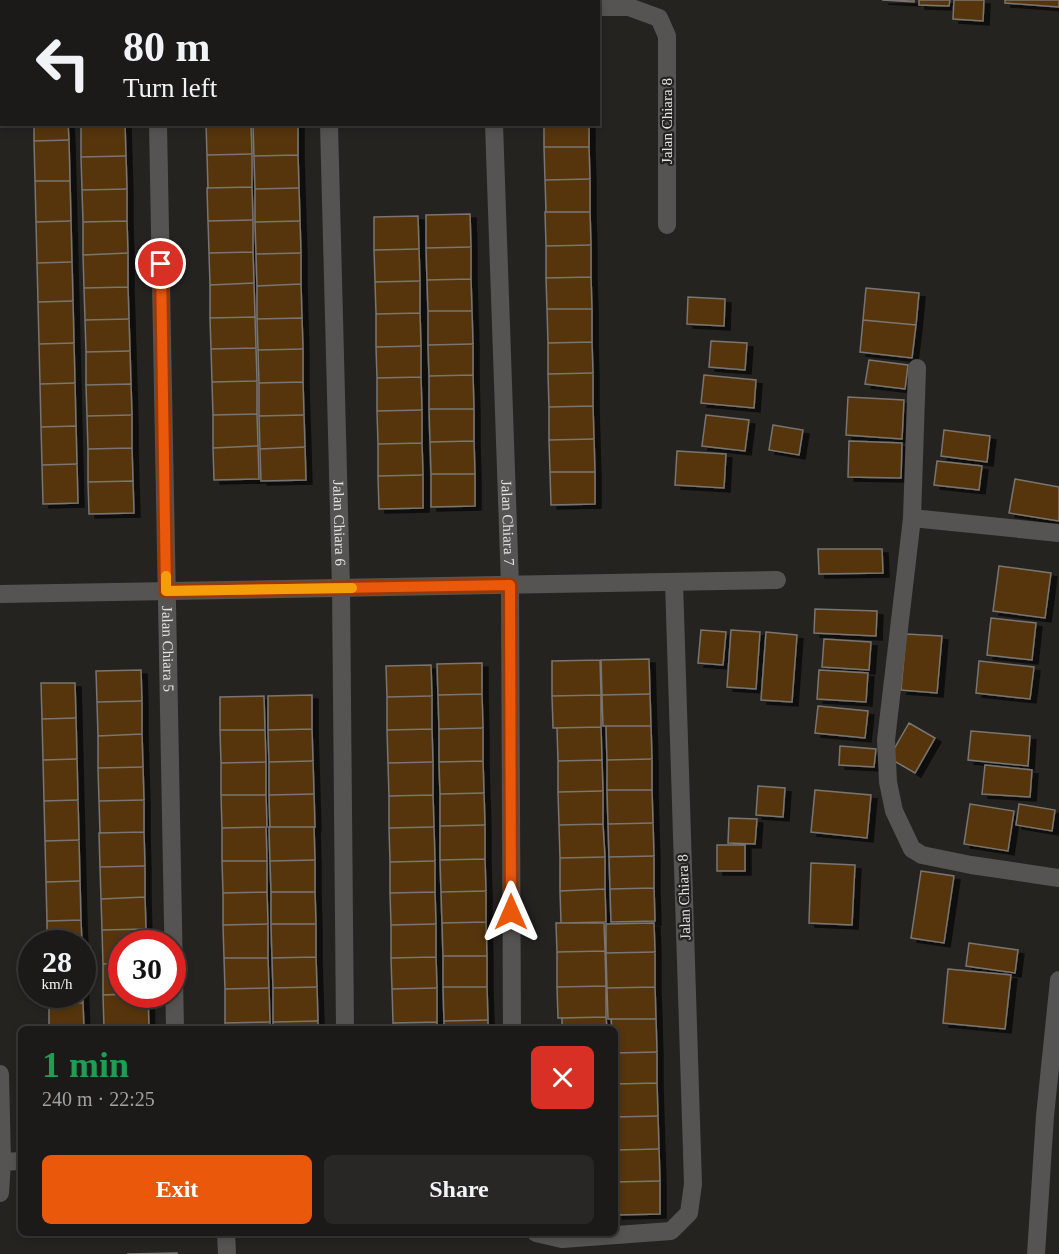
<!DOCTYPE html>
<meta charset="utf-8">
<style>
:root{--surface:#1b1a18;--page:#282725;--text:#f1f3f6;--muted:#a0a1a2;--line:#393837;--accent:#ea580c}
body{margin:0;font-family:Georgia,serif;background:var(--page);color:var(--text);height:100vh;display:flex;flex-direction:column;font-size:22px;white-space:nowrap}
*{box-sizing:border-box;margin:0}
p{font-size:20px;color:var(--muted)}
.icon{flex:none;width:33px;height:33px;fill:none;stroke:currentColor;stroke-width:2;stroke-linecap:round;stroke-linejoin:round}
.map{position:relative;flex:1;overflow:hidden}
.drawer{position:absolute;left:18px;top:1026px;width:600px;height:210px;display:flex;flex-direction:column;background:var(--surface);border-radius:9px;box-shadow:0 3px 9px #0003,0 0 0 2px var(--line)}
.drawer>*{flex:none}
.top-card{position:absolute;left:0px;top:0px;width:600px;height:126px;box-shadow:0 3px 9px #0003,0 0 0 2px var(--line);background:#1b1a18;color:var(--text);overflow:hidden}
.speed{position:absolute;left:18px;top:930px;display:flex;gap:12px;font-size:30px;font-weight:700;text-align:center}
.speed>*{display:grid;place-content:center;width:78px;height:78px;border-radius:50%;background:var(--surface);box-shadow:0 3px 9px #0003,0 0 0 2px var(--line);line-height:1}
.speed small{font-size:15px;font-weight:400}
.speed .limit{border:9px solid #d22;background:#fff;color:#111}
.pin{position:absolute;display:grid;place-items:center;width:51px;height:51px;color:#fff;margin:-26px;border:3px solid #fff;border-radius:50%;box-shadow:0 2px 6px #0007}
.me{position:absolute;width:66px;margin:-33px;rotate:0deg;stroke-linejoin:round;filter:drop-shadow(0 0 4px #0008)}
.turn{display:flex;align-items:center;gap:21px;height:126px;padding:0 24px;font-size:27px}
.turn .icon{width:78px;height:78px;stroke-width:2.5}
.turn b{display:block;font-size:42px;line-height:51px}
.round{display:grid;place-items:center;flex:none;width:63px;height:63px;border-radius:9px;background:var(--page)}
.head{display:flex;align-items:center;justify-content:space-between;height:102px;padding:0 24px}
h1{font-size:36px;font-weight:600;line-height:45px;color:#1e9e55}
.cta{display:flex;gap:12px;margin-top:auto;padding:12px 24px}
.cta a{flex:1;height:69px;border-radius:9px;background:var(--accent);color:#fff;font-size:24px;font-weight:600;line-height:69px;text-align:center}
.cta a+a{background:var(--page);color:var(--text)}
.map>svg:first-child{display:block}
.building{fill:#563407;stroke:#787572;stroke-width:1.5;filter:url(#shadow)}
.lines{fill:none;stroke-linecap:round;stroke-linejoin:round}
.minor{stroke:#555452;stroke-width:18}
.route-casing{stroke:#983908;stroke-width:15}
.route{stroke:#ea580c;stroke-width:10}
.slow{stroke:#f59e0b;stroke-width:10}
.labels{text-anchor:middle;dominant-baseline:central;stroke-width:4.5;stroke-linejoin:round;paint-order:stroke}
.street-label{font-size:15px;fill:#e5e4e2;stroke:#242320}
</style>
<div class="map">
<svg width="1059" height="1254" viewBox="0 0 1059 1254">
<defs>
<filter id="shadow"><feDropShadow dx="6" dy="4" stdDeviation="0" flood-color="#0009"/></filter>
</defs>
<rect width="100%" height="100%" fill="#242320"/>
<path class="building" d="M 882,0 L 914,0 L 914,2 Z
M 919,0 L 950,0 L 949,6 L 919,5 Z
M 954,0 L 984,0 L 983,21 L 953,19 Z
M 1005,0 L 1059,0 L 1059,7 L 1005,3 Z
M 34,124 L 68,124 L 69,140 L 34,141 Z
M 81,124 L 125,124 L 126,156 L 81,157 Z
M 206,124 L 251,124 L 252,154 L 207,155 Z
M 253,124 L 298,124 L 298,155 L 254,156 Z
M 544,124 L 589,124 L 589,147 L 544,147 Z
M 69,140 L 70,181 L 35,181 L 34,141 Z
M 544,147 L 589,147 L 590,179 L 545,180 Z
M 252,154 L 252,187 L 208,188 L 207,155 Z
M 298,155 L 299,188 L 255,189 L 254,156 Z
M 126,156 L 127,189 L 82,190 L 81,157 Z
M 590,179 L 590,212 L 546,212 L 545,180 Z
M 35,181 L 70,181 L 71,221 L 36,222 Z
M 252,187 L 253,220 L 208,221 L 207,188 Z
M 299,188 L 300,221 L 255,222 L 255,189 Z
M 127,189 L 127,221 L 83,222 L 82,190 Z
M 545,212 L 590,212 L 591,245 L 546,246 Z
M 470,214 L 471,247 L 426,248 L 426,215 Z
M 418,216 L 419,249 L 374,250 L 374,217 Z
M 253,220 L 253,252 L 209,253 L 208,221 Z
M 71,221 L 72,262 L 37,263 L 36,222 Z
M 127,221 L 128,253 L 83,255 L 83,222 Z
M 300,221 L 301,253 L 256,254 L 255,222 Z
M 591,245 L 591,277 L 546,278 L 546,246 Z
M 471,247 L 471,279 L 427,280 L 426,248 Z
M 419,249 L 420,281 L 375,282 L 374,250 Z
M 253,252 L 254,283 L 210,285 L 209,253 Z
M 128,253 L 128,287 L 84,288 L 83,255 Z
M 301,253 L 301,284 L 257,286 L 256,254 Z
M 72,262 L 73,301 L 38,302 L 37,263 Z
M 591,277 L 592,309 L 547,309 L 546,278 Z
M 471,279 L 472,311 L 428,311 L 427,280 Z
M 420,281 L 420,313 L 376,314 L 375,282 Z
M 254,283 L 255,317 L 210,318 L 210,285 Z
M 301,284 L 302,318 L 257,319 L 257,286 Z
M 128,287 L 129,319 L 85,320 L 84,288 Z
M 866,288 L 919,293 L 916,325 L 863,320 Z
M 688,297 L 725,299 L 724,326 L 687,324 Z
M 73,301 L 74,343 L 39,344 L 38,302 Z
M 547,309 L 592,309 L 592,342 L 548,343 Z
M 428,311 L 472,311 L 473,344 L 428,345 Z
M 420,313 L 421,346 L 376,347 L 376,314 Z
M 255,317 L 256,348 L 211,349 L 210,318 Z
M 302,318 L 303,349 L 258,350 L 257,319 Z
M 129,319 L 130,351 L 86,352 L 85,320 Z
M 863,320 L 916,325 L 912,358 L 860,352 Z
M 711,341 L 747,343 L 745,370 L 709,367 Z
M 592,342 L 593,373 L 548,374 L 548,343 Z
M 74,343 L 75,383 L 40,384 L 39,344 Z
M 473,344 L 473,375 L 429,376 L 428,345 Z
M 421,346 L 421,377 L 377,378 L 376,347 Z
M 256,348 L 257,381 L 212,382 L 211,349 Z
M 303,349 L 303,382 L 259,383 L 258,350 Z
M 130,351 L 131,384 L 86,385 L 86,352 Z
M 869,360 L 908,365 L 905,389 L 865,384 Z
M 593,373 L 593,406 L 549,407 L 548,374 Z
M 473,375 L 474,409 L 429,409 L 429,376 Z
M 704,375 L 756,380 L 754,408 L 701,403 Z
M 421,377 L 422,410 L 377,411 L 377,378 Z
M 257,381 L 257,414 L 213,415 L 212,382 Z
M 303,382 L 304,415 L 259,416 L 259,383 Z
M 75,383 L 76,426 L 41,427 L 40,384 Z
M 131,384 L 132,415 L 87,416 L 86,385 Z
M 848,397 L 904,400 L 902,439 L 846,435 Z
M 593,406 L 594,439 L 549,440 L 549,407 Z
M 429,409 L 474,409 L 474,441 L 430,442 Z
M 422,410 L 422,443 L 378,444 L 377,411 Z
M 257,414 L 258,446 L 213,448 L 213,415 Z
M 132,415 L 132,448 L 88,449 L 87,416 Z
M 304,415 L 305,447 L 260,449 L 259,416 Z
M 706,415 L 749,420 L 745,451 L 702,446 Z
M 773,425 L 803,430 L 799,455 L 769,450 Z
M 76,426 L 77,464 L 42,465 L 41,427 Z
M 944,430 L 990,436 L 987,462 L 941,456 Z
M 594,439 L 595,472 L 550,472 L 549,440 Z
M 474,441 L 475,474 L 431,474 L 430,442 Z
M 849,441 L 902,443 L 901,478 L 848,477 Z
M 422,443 L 423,475 L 378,476 L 378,444 Z
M 258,446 L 259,479 L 214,480 L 213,448 Z
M 305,447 L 306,480 L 261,481 L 260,449 Z
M 132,448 L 133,481 L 88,482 L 88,449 Z
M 677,451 L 726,454 L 724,488 L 675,485 Z
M 937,461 L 982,466 L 979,490 L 934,485 Z
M 77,464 L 78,503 L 43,504 L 42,465 Z
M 550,472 L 595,472 L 595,504 L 551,505 Z
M 431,474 L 475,474 L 475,506 L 431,507 Z
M 423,475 L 423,508 L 379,509 L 378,476 Z
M 1015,479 L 1059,487 L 1059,521 L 1009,513 Z
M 133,481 L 134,513 L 89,514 L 88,482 Z
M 818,549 L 882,549 L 883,573 L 819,574 Z
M 999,566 L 1051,573 L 1045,618 L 993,611 Z
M 815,609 L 877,611 L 876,636 L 814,633 Z
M 991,618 L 1036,623 L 1032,660 L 987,655 Z
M 701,630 L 726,632 L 723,665 L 698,663 Z
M 731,630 L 760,632 L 756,689 L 727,687 Z
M 766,632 L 797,635 L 792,702 L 761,700 Z
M 906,634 L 942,636 L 937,693 L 901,690 Z
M 824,639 L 871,642 L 869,670 L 822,667 Z
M 649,659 L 650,694 L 602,695 L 601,660 Z
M 600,660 L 601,695 L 552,696 L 552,661 Z
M 979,661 L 1034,667 L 1030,699 L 976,693 Z
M 482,663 L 482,694 L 438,695 L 437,664 Z
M 431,665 L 432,696 L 387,697 L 386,666 Z
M 141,670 L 142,701 L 97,702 L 96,671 Z
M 819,670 L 868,673 L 866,702 L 817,699 Z
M 41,683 L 75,683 L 76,718 L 42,719 Z
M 482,694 L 483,728 L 439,729 L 438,695 Z
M 650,694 L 651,726 L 603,726 L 602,695 Z
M 312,695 L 312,729 L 268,730 L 268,696 Z
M 601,695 L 601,727 L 553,728 L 552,696 Z
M 264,696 L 265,730 L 220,730 L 220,697 Z
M 432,696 L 432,729 L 387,730 L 387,697 Z
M 142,701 L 142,734 L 98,736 L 97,702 Z
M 818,706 L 868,711 L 865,738 L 815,733 Z
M 76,718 L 77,759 L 43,760 L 42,719 Z
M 909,723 L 935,738 L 915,773 L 889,758 Z
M 606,726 L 651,726 L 652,759 L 607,760 Z
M 601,727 L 602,760 L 558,761 L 557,728 Z
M 483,728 L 483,761 L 439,762 L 439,729 Z
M 312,729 L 313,761 L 269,762 L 268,730 Z
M 432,729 L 433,762 L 388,763 L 387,730 Z
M 220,730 L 265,730 L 266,762 L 221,763 Z
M 971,731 L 1030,736 L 1028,766 L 968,760 Z
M 142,734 L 143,767 L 98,768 L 98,736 Z
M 840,746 L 876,749 L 874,767 L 839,765 Z
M 77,759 L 78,800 L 44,801 L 43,760 Z
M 652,759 L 652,790 L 607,790 L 607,760 Z
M 602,760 L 603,791 L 558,792 L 558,761 Z
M 313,761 L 314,794 L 269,795 L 269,762 Z
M 483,761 L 484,793 L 440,794 L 439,762 Z
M 266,762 L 266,795 L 221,795 L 221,763 Z
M 433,762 L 433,795 L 389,796 L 388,763 Z
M 985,765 L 1032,770 L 1030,797 L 982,794 Z
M 143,767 L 144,800 L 99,801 L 98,768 Z
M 758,786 L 785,788 L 783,817 L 756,815 Z
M 607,790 L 652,790 L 653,823 L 608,824 Z
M 815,790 L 871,795 L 867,838 L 811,832 Z
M 603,791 L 603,824 L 559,825 L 558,792 Z
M 484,793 L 485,825 L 440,826 L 440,794 Z
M 314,794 L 315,827 L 270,827 L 269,795 Z
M 221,795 L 266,795 L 267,827 L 222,828 Z
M 433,795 L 434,827 L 389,828 L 389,796 Z
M 78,800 L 79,840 L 45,841 L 44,801 Z
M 144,800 L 144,832 L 100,833 L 99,801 Z
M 970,804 L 1014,811 L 1008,851 L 964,844 Z
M 1019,804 L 1055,810 L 1052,831 L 1016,825 Z
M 729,818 L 757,819 L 755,844 L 728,843 Z
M 653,823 L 654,856 L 609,857 L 608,824 Z
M 603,824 L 605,857 L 560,858 L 559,825 Z
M 485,825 L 485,859 L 440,860 L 440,826 Z
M 266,827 L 267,861 L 222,861 L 222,828 Z
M 269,827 L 314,827 L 315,860 L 270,861 Z
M 434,827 L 435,861 L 390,862 L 389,828 Z
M 144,832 L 145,866 L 100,867 L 99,833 Z
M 79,840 L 80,881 L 46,882 L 45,841 Z
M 717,845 L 745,845 L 745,871 L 717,871 Z
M 654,856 L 654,888 L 610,889 L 609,857 Z
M 605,857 L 605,889 L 560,891 L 560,858 Z
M 485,859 L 486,891 L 441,892 L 440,860 Z
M 315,860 L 315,892 L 271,892 L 270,861 Z
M 222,861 L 267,861 L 267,892 L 223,893 Z
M 435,861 L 435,892 L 390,893 L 390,862 Z
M 811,863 L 855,865 L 852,925 L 809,923 Z
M 145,866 L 145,897 L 101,899 L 100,867 Z
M 921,871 L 954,876 L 944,943 L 911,938 Z
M 80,881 L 81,920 L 47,921 L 46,882 Z
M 654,888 L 655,921 L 611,922 L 610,889 Z
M 605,889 L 606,922 L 561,923 L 560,891 Z
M 486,891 L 486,922 L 442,923 L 441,892 Z
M 267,892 L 268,924 L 223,925 L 223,893 Z
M 271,892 L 315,892 L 316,924 L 271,924 Z
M 435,892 L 436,924 L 391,925 L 390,893 Z
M 145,897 L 146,929 L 102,930 L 101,899 Z
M 81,920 L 82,944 L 47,944 L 47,921 Z
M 486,922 L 487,956 L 443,956 L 442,923 Z
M 556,923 L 604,923 L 605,951 L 557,952 Z
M 654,923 L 655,952 L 606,953 L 606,924 Z
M 268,924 L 268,958 L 224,958 L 223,925 Z
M 271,924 L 316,924 L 316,957 L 272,958 Z
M 436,924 L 436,957 L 391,958 L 391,925 Z
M 146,929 L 147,944 L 122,944 L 122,963 L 103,964 L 102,930 Z
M 969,943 L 1018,950 L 1015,973 L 966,966 Z
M 605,951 L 606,986 L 557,987 L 557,952 Z
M 655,952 L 655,987 L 607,988 L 606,953 Z
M 443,956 L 487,956 L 487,987 L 443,987 Z
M 316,957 L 317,987 L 273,988 L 272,958 Z
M 436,957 L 437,988 L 392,989 L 391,958 Z
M 224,958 L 268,958 L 269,988 L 225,989 Z
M 122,963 L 122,994 L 103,995 L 103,964 Z
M 948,969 L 1011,975 L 1005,1029 L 943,1023 Z
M 82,982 L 83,1003 L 49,1003 L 48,994 L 82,994 Z
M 606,986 L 606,1017 L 558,1018 L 557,987 Z
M 317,987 L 318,1021 L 273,1022 L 273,988 Z
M 443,987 L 487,987 L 488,1020 L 444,1021 Z
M 655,987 L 656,1019 L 608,1019 L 607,988 Z
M 269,988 L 270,1022 L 225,1023 L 225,989 Z
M 437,988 L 437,1022 L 393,1023 L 392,989 Z
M 148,994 L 149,1027 L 104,1028 L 103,995 Z
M 49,1003 L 83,1003 L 84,1029 L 49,1029 Z
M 606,1017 L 607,1029 L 562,1029 L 562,1018 Z
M 611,1019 L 656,1019 L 657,1052 L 615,1053 L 615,1029 L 612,1029 Z
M 488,1020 L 488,1029 L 444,1029 L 444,1021 Z
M 318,1021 L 318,1029 L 273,1029 L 273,1022 Z
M 270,1022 L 270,1029 L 225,1029 L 225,1023 Z
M 437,1022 L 437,1029 L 393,1029 L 393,1023 Z
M 149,1027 L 149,1029 L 104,1029 L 104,1028 Z
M 657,1052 L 657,1083 L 615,1084 L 615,1053 Z
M 657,1083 L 658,1116 L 615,1117 L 615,1084 Z
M 658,1116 L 659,1149 L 615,1150 L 615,1117 Z
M 659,1149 L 660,1181 L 615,1182 L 615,1150 Z
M 660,1181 L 660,1214 L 616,1215 L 615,1182 Z
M 177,1253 L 177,1254 L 127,1254 Z"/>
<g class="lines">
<g class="minor">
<path d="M 598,7 L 629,7 L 659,18 L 667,36 L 667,225"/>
<path d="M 0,20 L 2,19"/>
<path id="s1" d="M 158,124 L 175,1029"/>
<path id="s2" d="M 329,124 L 341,588 L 345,1029"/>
<path id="s3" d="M 494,124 L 510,585 L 512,1029"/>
<path d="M 917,368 L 912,518 L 886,740 L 888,782 L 894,811 L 912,849 L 922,855 L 971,865 L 1059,878"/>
<path d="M 912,518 L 1059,533"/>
<path d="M 0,594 L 777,580"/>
<path d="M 0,1074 L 2,1162"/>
<path d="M 0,1193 L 2,1162 L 21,1161"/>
<path d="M 226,1233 L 227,1254"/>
<path d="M 536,1233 L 562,1239 L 671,1231 L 689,1213 L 693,1184 L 674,582"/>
<path d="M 1036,1254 L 1045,1116 L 1059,980"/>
</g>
</g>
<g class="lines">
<defs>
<path id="route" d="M 161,264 L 166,591 L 510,585 L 511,912"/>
</defs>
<use href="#route" class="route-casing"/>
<use href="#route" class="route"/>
<path class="slow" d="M 166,576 L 166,591 L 352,588"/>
</g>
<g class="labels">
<g class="street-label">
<text transform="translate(667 121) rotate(-90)">Jalan Chiara 8</text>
<text stroke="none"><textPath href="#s2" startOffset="399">Jalan Chiara 6</textPath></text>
<text stroke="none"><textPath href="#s3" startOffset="399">Jalan Chiara 7</textPath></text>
<text stroke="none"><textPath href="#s1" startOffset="525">Jalan Chiara 5</textPath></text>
<text transform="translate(684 897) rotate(-92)">Jalan Chiara 8</text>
</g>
</g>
</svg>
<div class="speed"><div>28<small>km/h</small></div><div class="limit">30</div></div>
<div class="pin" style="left:161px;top:264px;background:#d93025"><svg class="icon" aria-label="arrive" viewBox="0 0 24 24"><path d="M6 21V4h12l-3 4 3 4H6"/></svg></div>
<svg class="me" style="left:511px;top:912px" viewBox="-20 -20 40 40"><path d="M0-17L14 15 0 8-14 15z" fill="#ea580c" stroke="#fff" stroke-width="4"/></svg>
<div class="top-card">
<div class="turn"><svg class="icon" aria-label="left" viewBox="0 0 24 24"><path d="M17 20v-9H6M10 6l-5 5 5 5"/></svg><div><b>80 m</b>Turn left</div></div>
</div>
<section class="drawer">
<div class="head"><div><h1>1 min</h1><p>240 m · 22:25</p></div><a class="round" style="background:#d93025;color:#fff"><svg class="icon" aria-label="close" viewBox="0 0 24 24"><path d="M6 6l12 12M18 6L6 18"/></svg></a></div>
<div class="cta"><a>Exit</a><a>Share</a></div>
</section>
</div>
